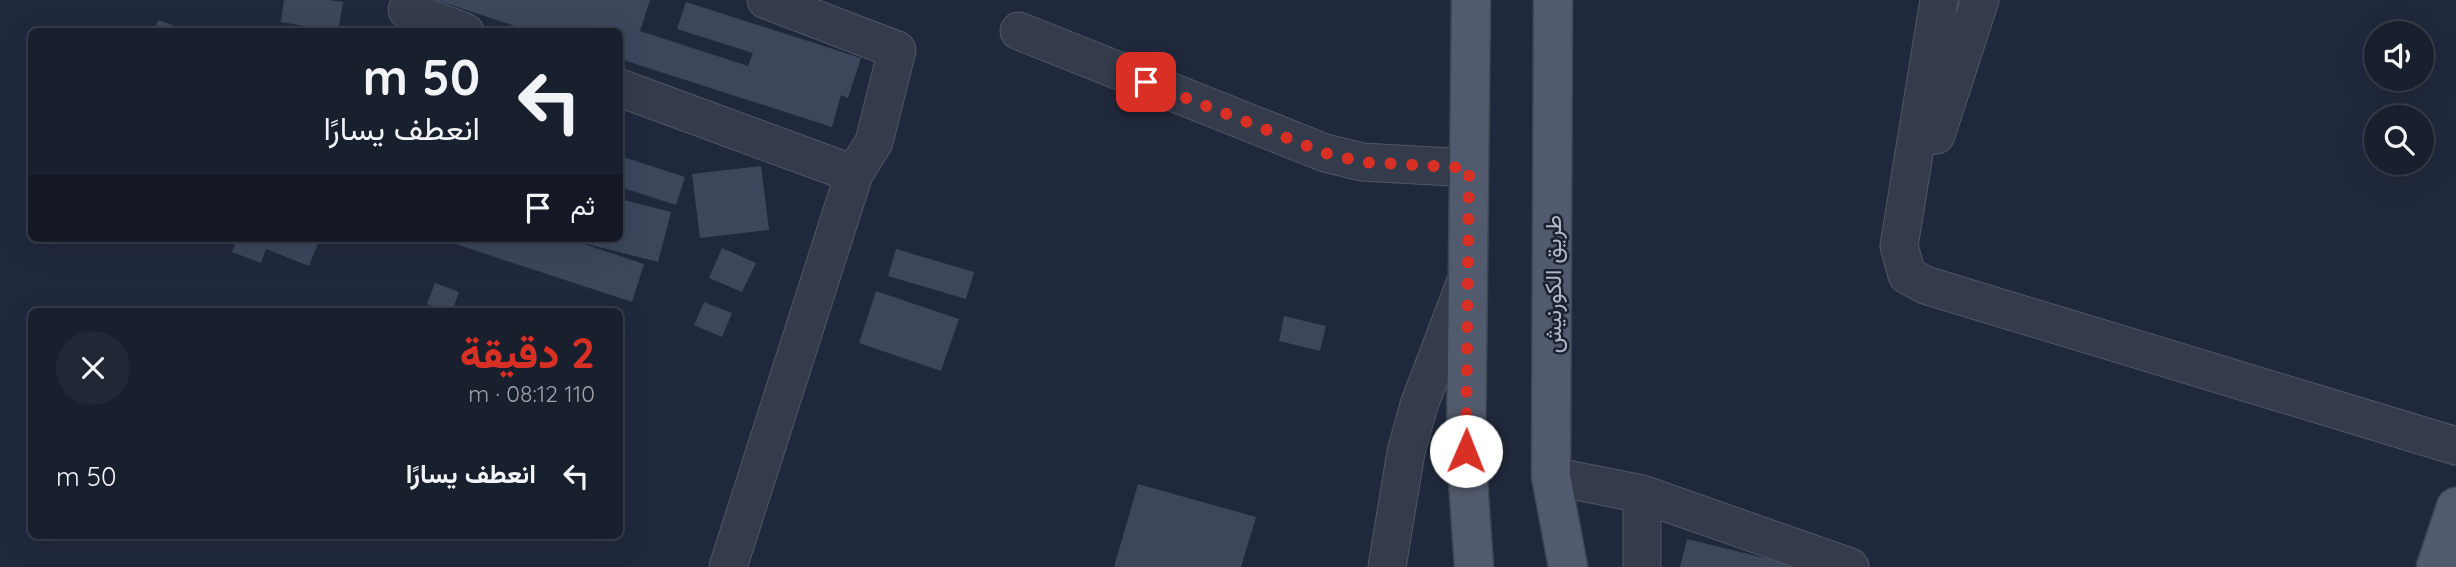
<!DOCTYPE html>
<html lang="ar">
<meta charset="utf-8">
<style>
:root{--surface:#181f2d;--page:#212735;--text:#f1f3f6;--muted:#9fa2aa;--line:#363d49;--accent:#d93025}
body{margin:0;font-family:Quicksand,Vazirmatn,sans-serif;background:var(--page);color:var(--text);direction:rtl;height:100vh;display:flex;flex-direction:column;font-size:26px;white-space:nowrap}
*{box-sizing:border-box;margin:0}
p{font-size:23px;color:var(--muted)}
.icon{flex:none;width:38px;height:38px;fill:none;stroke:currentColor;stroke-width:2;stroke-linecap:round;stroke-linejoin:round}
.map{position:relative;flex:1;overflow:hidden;direction:ltr}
.panel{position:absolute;left:28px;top:308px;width:595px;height:231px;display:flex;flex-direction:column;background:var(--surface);border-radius:10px;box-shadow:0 7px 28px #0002,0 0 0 2px var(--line);direction:rtl}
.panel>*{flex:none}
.hud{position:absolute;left:28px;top:28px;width:595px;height:214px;border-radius:10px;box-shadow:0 7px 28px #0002,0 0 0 2px var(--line);direction:rtl;background:#181f2d;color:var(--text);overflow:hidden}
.buttons{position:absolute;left:2364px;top:21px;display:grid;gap:14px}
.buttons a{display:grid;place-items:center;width:70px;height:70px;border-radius:50%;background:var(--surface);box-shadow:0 7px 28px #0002,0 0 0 2px var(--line);font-size:35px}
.pin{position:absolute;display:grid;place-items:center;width:60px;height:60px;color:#fff;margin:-30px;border-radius:14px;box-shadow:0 4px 10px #0006}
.me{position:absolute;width:77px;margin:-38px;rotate:1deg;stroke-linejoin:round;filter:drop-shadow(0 0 5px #0008)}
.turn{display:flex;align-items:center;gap:24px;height:147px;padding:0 28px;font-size:32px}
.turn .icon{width:91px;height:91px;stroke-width:2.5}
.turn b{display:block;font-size:49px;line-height:60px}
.then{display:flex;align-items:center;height:66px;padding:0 28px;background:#0003;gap:14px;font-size:26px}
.round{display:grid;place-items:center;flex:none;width:74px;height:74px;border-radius:37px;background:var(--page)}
.headline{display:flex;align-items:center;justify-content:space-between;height:119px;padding:0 28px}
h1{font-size:42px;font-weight:800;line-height:52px;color:var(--accent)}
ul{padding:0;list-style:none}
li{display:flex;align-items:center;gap:21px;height:98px;padding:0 28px}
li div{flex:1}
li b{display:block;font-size:26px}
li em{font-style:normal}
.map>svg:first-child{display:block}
.building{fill:#3c475c}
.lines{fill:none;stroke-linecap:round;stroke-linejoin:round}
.minor-casing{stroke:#4f5667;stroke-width:39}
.major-casing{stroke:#3d4555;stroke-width:41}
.minor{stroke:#343c4c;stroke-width:37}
.major{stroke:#525b6d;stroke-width:38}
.route{stroke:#d93025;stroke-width:12;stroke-dasharray:0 21.6}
.labels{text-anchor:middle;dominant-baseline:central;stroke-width:5;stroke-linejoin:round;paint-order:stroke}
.street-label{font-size:23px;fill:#afb6c8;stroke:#1a2131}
</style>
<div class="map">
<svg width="2456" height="567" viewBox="0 0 2456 567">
<rect width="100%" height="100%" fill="#20293c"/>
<path class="building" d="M 284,0 L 328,0 L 343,2 L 338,32 L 281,22 Z
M 436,0 L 650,0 L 640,31 L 748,66 L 753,53 L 677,29 L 686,2 L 861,58 L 848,98 L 841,95 L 832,127 L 620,59 L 620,32 L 533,32 Z
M 158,20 L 188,31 L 188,32 L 154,32 Z
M 620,156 L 685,177 L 676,205 L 620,187 Z
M 761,166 L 769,230 L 700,238 L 692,174 Z
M 620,199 L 671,212 L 658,262 L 587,244 L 589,238 L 620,238 Z
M 232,238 L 320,238 L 309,266 L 266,249 L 261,263 L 232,252 L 237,240 Z
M 437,238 L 566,238 L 644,264 L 632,302 Z
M 722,248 L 756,263 L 742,292 L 709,278 Z
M 896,249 L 974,272 L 966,299 L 888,276 Z
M 435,283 L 459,292 L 452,312 L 427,304 Z
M 876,291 L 959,319 L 941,371 L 859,343 Z
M 704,302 L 732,313 L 722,337 L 694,325 Z
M 1284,316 L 1326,326 L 1320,351 L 1279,341 Z
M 1138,484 L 1256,517 L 1241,567 L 1114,567 Z
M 1687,539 L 1797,566 L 1797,567 L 1680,567 Z"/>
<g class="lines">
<defs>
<path id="minor" d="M 1939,0 L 1899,246 L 1907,275 L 1925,285 L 2456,446
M 407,10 L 465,32
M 1019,31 L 1325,153 L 1362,162 L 1469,168
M 620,88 L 854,174
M 1936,135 L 1980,0
M 1551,476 L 1642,494
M 728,567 L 854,174 L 874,142 L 897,50 L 766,0
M 1387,567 L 1406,452 L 1419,405 L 1466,281
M 1642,567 L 1642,494 L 1850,567"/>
<path id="major" d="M 1471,0 L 1466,451 L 1474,567
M 1553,0 L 1551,476 L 1568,567
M 2436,567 L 2456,507"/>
</defs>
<use href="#minor" class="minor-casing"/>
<use href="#major" class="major-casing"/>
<use href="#minor" class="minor"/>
<use href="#major" class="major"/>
</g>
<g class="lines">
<path class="route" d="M 1146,82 L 1325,153 L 1362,162 L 1469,168 L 1466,451"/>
</g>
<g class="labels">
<g class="street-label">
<text transform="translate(1552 284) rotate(-90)">طريق الكورنيش</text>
</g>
</g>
</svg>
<div class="buttons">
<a><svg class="icon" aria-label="sound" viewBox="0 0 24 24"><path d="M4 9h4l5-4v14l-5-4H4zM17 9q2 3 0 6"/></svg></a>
<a><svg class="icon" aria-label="search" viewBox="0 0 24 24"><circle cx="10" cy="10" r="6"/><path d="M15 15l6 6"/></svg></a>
</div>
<div class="pin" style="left:1146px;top:82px;background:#d93025"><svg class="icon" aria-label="arrive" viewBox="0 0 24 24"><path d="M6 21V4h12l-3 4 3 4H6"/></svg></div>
<svg class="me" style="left:1466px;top:451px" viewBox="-20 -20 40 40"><circle r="19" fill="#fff"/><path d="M0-13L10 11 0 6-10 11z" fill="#d93025"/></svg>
<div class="hud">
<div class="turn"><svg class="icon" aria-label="left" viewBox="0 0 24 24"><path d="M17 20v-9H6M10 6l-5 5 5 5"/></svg><div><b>50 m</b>انعطف يسارًا</div></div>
<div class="then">ثم<svg class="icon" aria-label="arrive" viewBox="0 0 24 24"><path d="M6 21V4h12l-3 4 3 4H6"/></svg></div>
</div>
<section class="panel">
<div class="headline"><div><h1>2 دقيقة</h1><p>110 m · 08:12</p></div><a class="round"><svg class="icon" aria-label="close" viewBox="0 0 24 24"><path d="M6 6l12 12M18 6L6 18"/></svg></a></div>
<ul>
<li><svg class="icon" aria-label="left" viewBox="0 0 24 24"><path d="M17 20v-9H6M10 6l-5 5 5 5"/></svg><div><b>انعطف يسارًا</b></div><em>50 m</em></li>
</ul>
</section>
</div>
